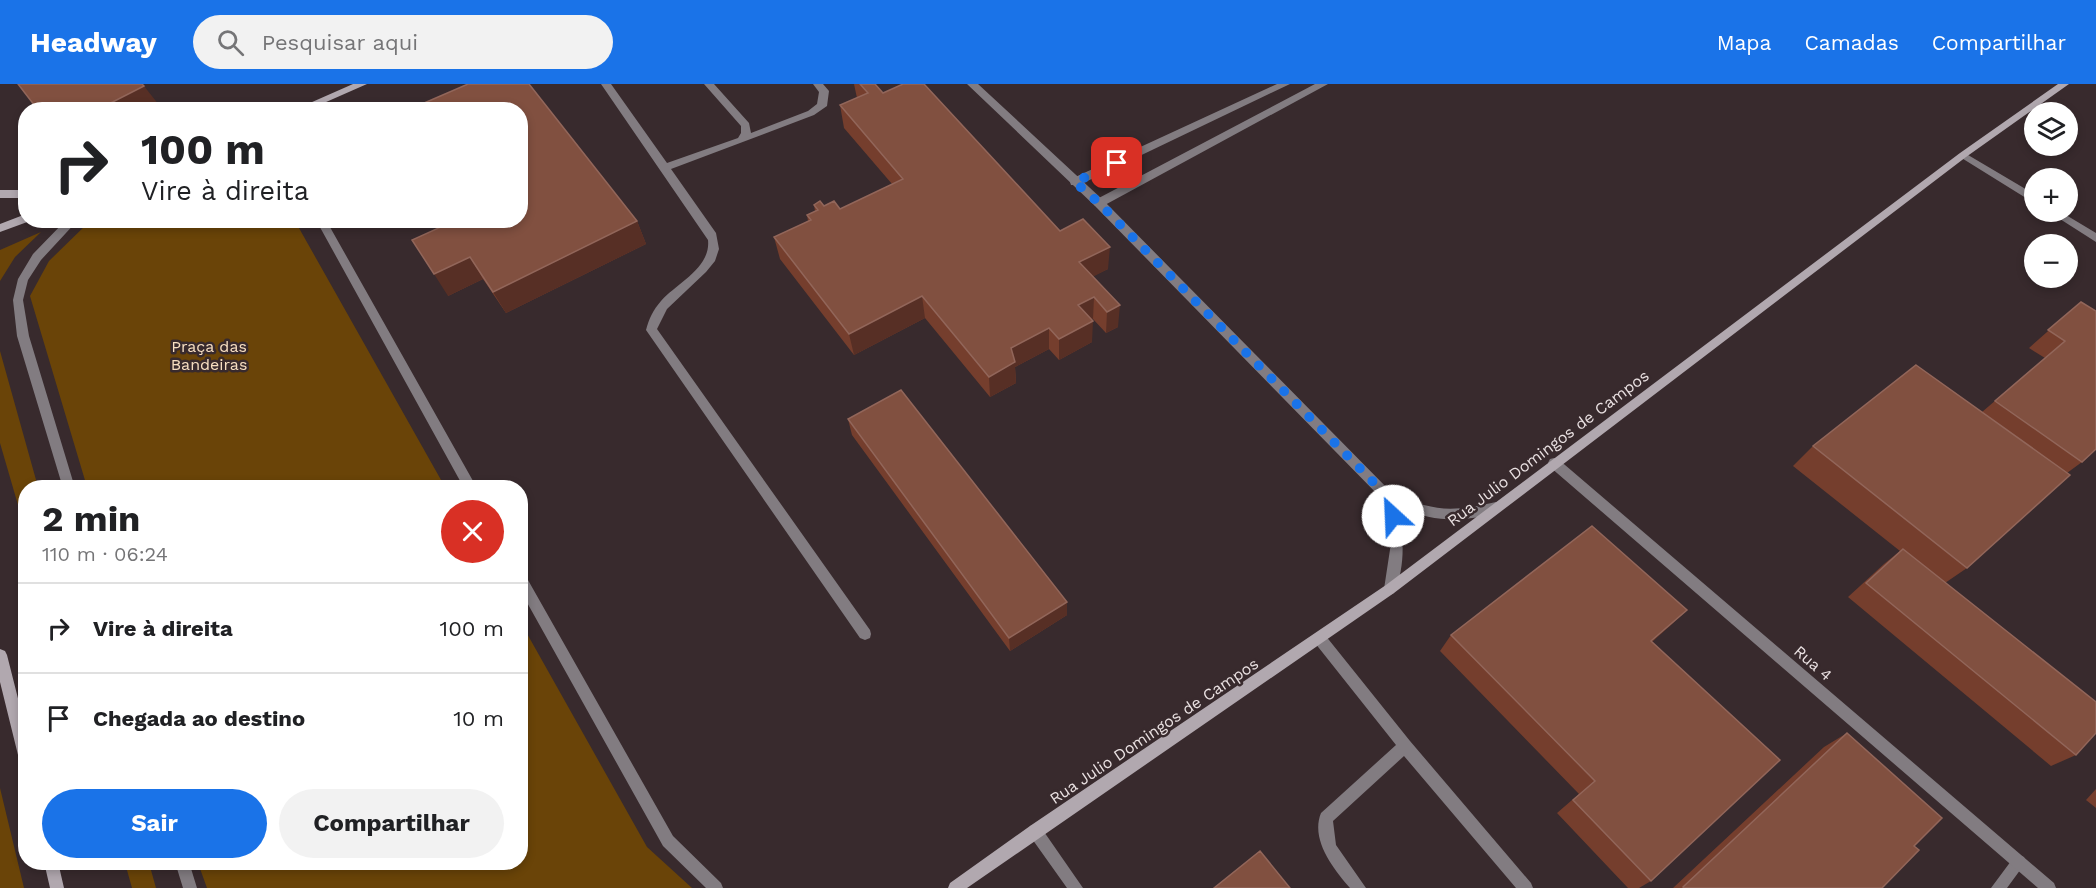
<!DOCTYPE html>
<html lang="pt">
<meta charset="utf-8">
<style>
:root{--surface:#fff;--page:#f2f2f2;--text:#202124;--muted:#757577;--line:#e0e0e0;--accent:#1a73e8}
body{margin:0;font-family:"Work Sans",sans-serif;background:var(--page);color:var(--text);height:100vh;display:flex;flex-direction:column;font-size:22px;white-space:nowrap}
*{box-sizing:border-box;margin:0}
p{font-size:20px;color:var(--muted)}
.icon{flex:none;width:33px;height:33px;fill:none;stroke:currentColor;stroke-width:2;stroke-linecap:round;stroke-linejoin:round}
.map{position:relative;flex:1;overflow:hidden}
.side{position:absolute;left:18px;top:396px;width:510px;height:390px;display:flex;flex-direction:column;background:var(--surface);border-radius:24px;box-shadow:0 3px 9px #0003}
.side>*{flex:none}
.hud{position:absolute;left:18px;top:18px;width:510px;height:126px;border-radius:24px;box-shadow:0 3px 9px #0003;background:#fff;color:var(--text);overflow:hidden}
.fabs{position:absolute;left:2024px;top:18px;display:grid;gap:12px}
.fabs a{display:grid;place-items:center;width:54px;height:54px;border-radius:50%;background:var(--surface);box-shadow:0 3px 9px #0003;font-size:30px}
.pin{position:absolute;display:grid;place-items:center;width:51px;height:51px;color:#fff;margin:-26px;border-radius:12px;box-shadow:0 3px 9px #0006}
.me{position:absolute;width:66px;margin:-33px;rotate:335deg;stroke-linejoin:round;filter:drop-shadow(0 0 4px #0008)}
.turn{display:flex;align-items:center;gap:21px;height:126px;padding:0 24px;font-size:27px}
.turn .icon{width:78px;height:78px;stroke-width:2.5}
.turn b{display:block;font-size:42px;line-height:51px}
.round{display:grid;place-items:center;flex:none;width:63px;height:63px;border-radius:32px;background:var(--page)}
.headline{display:flex;align-items:center;justify-content:space-between;height:102px;padding:0 24px}
h1{font-size:36px;font-weight:700;line-height:45px}
.action{display:flex;gap:12px;margin-top:auto;padding:12px 24px}
.action a{flex:1;height:69px;border-radius:36px;background:var(--accent);color:#fff;font-size:24px;font-weight:700;line-height:69px;text-align:center}
.action a+a{background:var(--page);color:var(--text)}
ul{padding:0;list-style:none}
li{display:flex;align-items:center;gap:18px;height:90px;padding:0 24px;border-top:2px solid var(--line)}
li div{flex:1}
li b{display:block;font-size:22px}
li em{font-style:normal}
header{display:flex;align-items:center;gap:36px;box-sizing:border-box;height:84px;padding:0 30px;background:var(--accent);color:#fff}
header strong{font-size:28px}
nav{display:flex;gap:33px;margin-inline-start:auto;font-size:21px}
.search{width:420px;height:54px;background:var(--page);display:flex;align-items:center;gap:15px;box-sizing:border-box;padding:0 21px;border-radius:33px;color:var(--muted);font-size:22px}
.map>svg:first-child{display:block}
.green{fill:#6a4408}
.lines{fill:none;stroke-linecap:round;stroke-linejoin:round}
.lane{fill:#827c81;fill-rule:evenodd}
.street{fill:#827c81;fill-rule:evenodd}
.secondary{fill:#b1a8af;fill-rule:evenodd}
.wall{fill:#753e2d}
.shaded-wall{fill:#572f25}
.building{fill:#815040;stroke:#92665a;stroke-width:1.5}
.route{stroke:#1a73e8;stroke-width:10;stroke-dasharray:0 18}
.labels{text-anchor:middle;dominant-baseline:central;stroke-width:5;stroke-linejoin:round;paint-order:stroke}
.park-label{font-size:16px;fill:#f7dec1;stroke:#382a2d}
.street-label{font-size:16px;fill:#eae1e2;stroke:#382a2d}
</style>
<header>
<strong>Headway</strong>
<div class="search"><svg class="icon" aria-label="search" viewBox="0 0 24 24"><circle cx="10" cy="10" r="6"/><path d="M15 15l6 6"/></svg>Pesquisar aqui</div>
<nav><a>Mapa</a><a>Camadas</a><a>Compartilhar</a></nav>
</header>
<div class="map">
<svg width="2096" height="804" viewBox="0 0 2096 804">
<rect width="100%" height="100%" fill="#382a2d"/>
<path class="green" d="M 90,137 L 295,137 L 445,403 L 87,403 L 30,212 L 49,177 Z
M 41,148 L 15,173 L 0,197 L 0,166 Z
M 0,267 L 38,403 L 26,404 L 25,445 L 0,359 Z
M 521,539 L 647,763 L 692,804 L 207,804 L 198,779 L 520,778 Z
M 0,704 L 24,804 L 0,804 Z
M 125,779 L 149,779 L 156,804 L 132,804 Z"/>
<g class="lines">
<path class="lane" d="M 601,0 L 611,0 L 667,79 L 738,54 L 741,49 L 741,42 L 704,0 L 714,0 L 749,39 L 751,49 L 808,27 L 817,20 L 819,8 L 813,0 L 823,0 L 829,7 L 827,22 L 814,31 L 671,85 L 716,149 L 719,165 L 715,177 L 706,188 L 667,225 L 657,245 L 870,546 L 871,550 L 870,554 L 865,556 L 860,554 L 646,246 C 649,235 653,226 661,217 C 677,199 711,184 708,156 Z
M 1277,0 L 1290,0 L 1079,101 L 1071,101 L 1070,98 L 1071,95 Z
M 1315,0 L 1328,0 L 1103,122 L 1095,122 L 1094,119 L 1095,116 Z
M 1963,68 L 2034,110 L 2034,119 L 1960,73 L 1958,71 Z
M 2049,128 L 2061,128 L 2096,149 L 2096,158 Z
M 1320,549 L 1325,551 L 1410,657 L 1531,799 L 1533,804 L 1516,804 L 1404,672 L 1333,737 L 1336,761 L 1366,804 L 1350,804 C 1334,785 1310,756 1321,729 L 1396,661 L 1315,559 L 1314,555 L 1315,551 Z
M 2019,771 L 2024,773 L 2026,778 L 2007,804 L 1991,804 L 2014,773 Z"/>
<path class="street" d="M 967,0 L 978,0 L 1103,116 L 1392,409 C 1435,428 1451,428 1496,418 L 1500,419 L 1502,423 L 1500,427 C 1462,440 1433,438 1397,422 C 1404,450 1406,482 1394,509 L 1390,511 L 1386,509 L 1384,505 L 1391,459 L 1383,416 L 1095,122 Z
M 66,136 L 78,136 L 41,176 L 28,196 L 23,216 L 29,252 L 75,404 L 63,404 L 17,252 L 13,216 L 18,195 L 33,170 Z
M 316,136 L 326,136 L 477,404 L 464,404 Z
M 1554,374 L 1558,375 L 2054,799 L 2056,804 L 2038,804 L 1550,383 L 1548,379 L 1550,375 Z
M 520,488 L 524,489 L 673,752 L 721,799 L 723,804 L 706,804 L 663,762 L 520,506 Z
M 1035,740 L 1040,742 L 1083,804 L 1067,804 L 1030,752 L 1028,747 L 1030,742 Z
M 175,778 L 189,778 L 197,804 L 183,804 Z"/>
<path class="secondary" d="M 353,0 L 367,0 L 308,26 L 294,26 Z
M 2058,0 L 2069,0 L 1966,73 L 1394,509 L 967,804 L 948,804 L 950,799 L 1030,742 L 1386,501 L 1960,69 Z
M 0,106 L 26,106 L 26,114 L 0,114 Z
M 26,130 L 26,136 L 30,137 L 0,148 L 0,140 Z
M 0,565 L 5,567 L 7,571 L 26,646 L 26,681 L 21,680 L 19,675 L 0,598 Z
M 44,778 L 58,778 L 64,804 L 50,804 Z"/>
</g>
<path class="wall" d="M 854,0 L 875,0 L 883,9 L 1108,185 L 1093,192 L 1118,243 L 1106,249 L 1093,235 L 1091,235 L 1092,258 L 1059,276 L 1049,265 L 1015,283 L 1016,299 L 990,313 L 925,234 L 854,271 L 780,175 L 774,153 L 808,137 L 807,131 L 815,127 L 814,121 L 840,125 L 892,100 L 844,44 L 840,21 L 857,14 Z
M 449,136 L 637,137 L 646,160 L 506,229 L 483,195 L 448,212 L 450,138 Z
M 2081,218 L 2082,378 L 2067,389 L 1967,484 L 1945,499 L 2076,671 L 2051,682 L 1848,513 L 1884,480 L 1900,467 L 1793,382 L 1813,362 L 1982,328 L 2045,274 L 2029,264 Z
M 848,335 L 1067,531 L 1010,567 L 852,351 Z
M 1687,526 L 1652,558 L 1651,797 L 1639,804 L 1628,804 L 1557,729 L 1579,710 L 1440,567 L 1451,551 Z
M 1847,649 L 1914,762 L 1882,804 L 1673,804 L 1824,663 Z
M 2096,705 L 2096,724 L 2086,716 Z"/>
<path class="shaded-wall" d="M 144,2 L 159,21 L 149,26 L 97,26 Z
M 637,137 L 646,160 L 506,229 L 493,208 Z
M 1110,163 L 1108,185 L 1079,200 L 1079,178 Z
M 470,173 L 483,195 L 448,212 L 434,190 Z
M 922,212 L 925,234 L 854,271 L 849,250 Z
M 1094,213 L 1093,235 L 1078,242 L 1078,221 Z
M 1120,221 L 1118,243 L 1106,249 L 1107,228 Z
M 1093,237 L 1092,258 L 1059,276 L 1059,255 Z
M 1049,244 L 1049,265 L 1015,283 L 1016,299 L 990,313 L 989,293 L 1011,264 Z
M 1067,518 L 1067,531 L 1010,567 L 1009,554 Z
M 1687,526 L 1669,543 L 1634,573 L 1651,557 Z"/>
<path class="building" d="M 18,0 L 142,0 L 144,2 L 97,26 L 38,26 Z
M 468,0 L 529,0 L 637,137 L 493,208 L 470,173 L 434,190 L 412,156 L 452,138 L 451,136 L 520,136 L 520,26 L 408,26 Z
M 860,0 L 875,0 L 883,9 L 903,0 L 924,0 L 1060,147 L 1083,135 L 1110,163 L 1079,178 L 1120,221 L 1107,228 L 1094,213 L 1078,221 L 1093,237 L 1059,255 L 1049,244 L 1011,264 L 1015,278 L 989,293 L 922,212 L 849,250 L 774,153 L 811,136 L 807,131 L 818,126 L 814,121 L 820,117 L 824,122 L 834,117 L 840,125 L 903,95 L 840,21 L 868,9 Z
M 2081,218 L 2096,227 L 2096,365 L 2082,378 L 1995,317 L 2065,257 L 2048,246 Z
M 1916,281 L 2070,391 L 1967,484 L 1813,362 Z
M 901,306 L 1067,518 L 1009,554 L 848,335 Z
M 1592,442 L 1687,526 L 1651,557 L 1780,676 L 1651,797 L 1573,716 L 1595,697 L 1451,551 Z
M 1903,465 L 2096,618 L 2096,649 L 2076,671 L 1866,499 Z
M 1847,649 L 1942,734 L 1914,762 L 1919,766 L 1882,804 L 1684,804 L 1683,803 Z
M 1260,767 L 1290,804 L 1214,804 Z"/>
<g class="lines">
<path class="route" d="M 1117,79 L 1075,98 L 1099,119 L 1388,413 L 1393,432"/>
</g>
<g class="labels">
<g class="park-label">
<text x="209" y="262">Praça das<tspan x="209" dy="18">Bandeiras</tspan></text>
</g>
<g class="street-label">
<text transform="translate(1548 364) rotate(-37)">Rua Julio Domingos de Campos</text>
<text transform="translate(1813 579) rotate(41)">Rua 4</text>
<text transform="translate(1154 647) rotate(-34)">Rua Julio Domingos de Campos</text>
</g>
</g>
</svg>
<div class="fabs">
<a><svg class="icon" aria-label="layers" viewBox="0 0 24 24"><path d="M12 4l9 5-9 5-9-5zM3 14l9 5 9-5"/></svg></a>
<a>+</a>
<a>−</a>
</div>
<div class="pin" style="left:1117px;top:79px;background:#d93025"><svg class="icon" aria-label="arrive" viewBox="0 0 24 24"><path d="M6 21V4h12l-3 4 3 4H6"/></svg></div>
<svg class="me" style="left:1393px;top:432px" viewBox="-20 -20 40 40"><circle r="19" fill="#fff"/><path d="M0-13L10 11 0 6-10 11z" fill="#1a73e8"/></svg>
<div class="hud">
<div class="turn"><svg class="icon" aria-label="right" viewBox="0 0 24 24"><path d="M7 20v-9h11M14 6l5 5-5 5"/></svg><div><b>100 m</b>Vire à direita</div></div>
</div>
<section class="side">
<div class="headline"><div><h1>2 min</h1><p>110 m · 06:24</p></div><a class="round" style="background:#d93025;color:#fff"><svg class="icon" aria-label="close" viewBox="0 0 24 24"><path d="M6 6l12 12M18 6L6 18"/></svg></a></div>
<ul>
<li><svg class="icon" aria-label="right" viewBox="0 0 24 24"><path d="M7 20v-9h11M14 6l5 5-5 5"/></svg><div><b>Vire à direita</b></div><em>100 m</em></li>
<li><svg class="icon" aria-label="arrive" viewBox="0 0 24 24"><path d="M6 21V4h12l-3 4 3 4H6"/></svg><div><b>Chegada ao destino</b></div><em>10 m</em></li>
</ul>
<div class="action"><a>Sair</a><a>Compartilhar</a></div>
</section>
</div>
